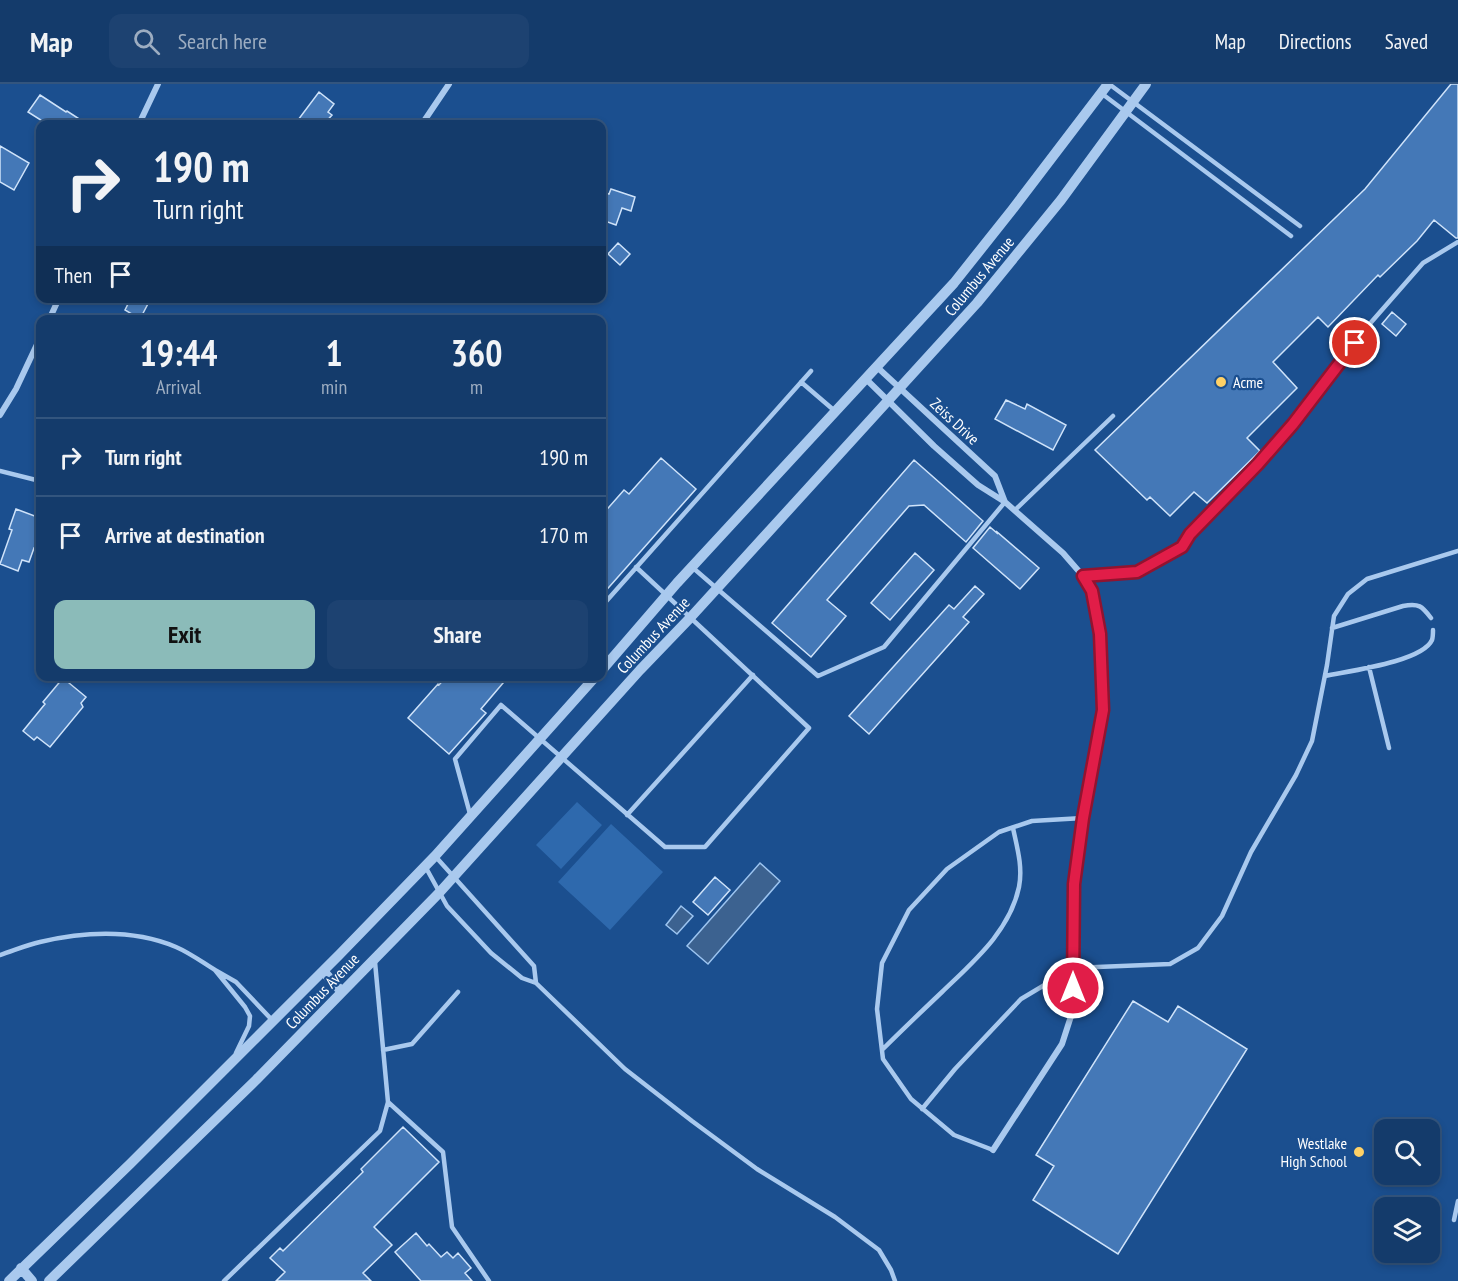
<!DOCTYPE html>
<style>
:root{--surface:#143b6b;--page:#1d4271;--text:#f1f3f6;--muted:#9dadc1;--line:#33557e;--accent:#8bbbb9}
body{margin:0;font-family:"PT Sans Narrow",sans-serif;background:var(--page);color:var(--text);height:100vh;display:flex;flex-direction:column;font-size:22px;white-space:nowrap}
*{box-sizing:border-box;margin:0}
p{font-size:20px;color:var(--muted)}
.icon{flex:none;width:33px;height:33px;fill:none;stroke:currentColor;stroke-width:2;stroke-linecap:round;stroke-linejoin:round}
.map{position:relative;flex:1;overflow:hidden}
.drawer{position:absolute;left:36px;top:231px;width:570px;height:366px;display:flex;flex-direction:column;background:var(--surface);border-radius:12px;box-shadow:0 3px 9px #0003,0 0 0 2px var(--line)}
.drawer>*{flex:none}
.top-card{position:absolute;left:36px;top:36px;width:570px;height:183px;border-radius:12px;box-shadow:0 3px 9px #0003,0 0 0 2px var(--line);background:#143b6b;color:var(--text);overflow:hidden}
.fabs{position:absolute;left:1374px;top:1035px;display:grid;gap:12px}
.fabs a{display:grid;place-items:center;width:66px;height:66px;border-radius:12px;background:var(--surface);box-shadow:0 3px 9px #0003,0 0 0 2px var(--line);font-size:30px}
.pin{position:absolute;display:grid;place-items:center;width:51px;height:51px;color:#fff;margin:-26px;border:3px solid #fff;border-radius:50%;box-shadow:0 2px 6px #0007}
.me{position:absolute;width:66px;margin:-33px;rotate:0deg;stroke-linejoin:round;filter:drop-shadow(0 0 4px #0008)}
.turn{display:flex;align-items:center;gap:21px;height:126px;padding:0 18px;font-size:27px}
.turn .icon{width:78px;height:78px;stroke-width:2.5}
.turn b{display:block;font-size:42px;line-height:51px}
.then{display:flex;align-items:center;height:57px;padding:0 18px;background:#0003;gap:12px;font-size:22px}
.eta{display:flex;justify-content:space-evenly;align-items:center;height:102px;text-align:center}
.eta b{font-size:36px;font-weight:800;line-height:42px}
.primary-button{display:flex;gap:12px;margin-top:auto;padding:12px 18px}
.primary-button a{flex:1;height:69px;border-radius:12px;background:var(--accent);color:#111;font-size:24px;font-weight:800;line-height:69px;text-align:center}
.primary-button a+a{background:var(--page);color:var(--text)}
ul{padding:0;list-style:none}
li{display:flex;align-items:center;gap:18px;height:78px;padding:0 18px;border-top:2px solid var(--line)}
li div{flex:1}
li b{display:block;font-size:22px}
li em{font-style:normal}
header{display:flex;align-items:center;gap:36px;box-sizing:border-box;height:84px;padding:0 30px;background:var(--surface);border-bottom:2px solid var(--line)}
header strong{font-size:28px}
nav{display:flex;gap:33px;margin-inline-start:auto;font-size:21px}
.search{width:420px;height:54px;background:var(--page);display:flex;align-items:center;gap:15px;box-sizing:border-box;padding:0 21px;border-radius:12px;color:var(--muted);font-size:22px}
.map>svg:first-child{display:block}
.green{fill:#2e69ad}
.water{fill:#3c6290;stroke:#9cc4f0;stroke-width:1.5}
.building{fill:#4478b7;stroke:#cfe3fa;stroke-width:1.5}
.lines{fill:none;stroke-linecap:round;stroke-linejoin:round}
.service{stroke:#a9c9ee;stroke-width:4.5}
.minor{stroke:#a9c9ee;stroke-width:6}
.tertiary{stroke:#a9c9ee;stroke-width:10}
.route-casing{stroke:#92132f;stroke-width:15}
.route{stroke:#e11d48;stroke-width:10}
.poi-dot{fill:#ffd166;stroke:#1b4f8f;stroke-width:2}
.labels{text-anchor:middle;dominant-baseline:central;stroke-width:4.5;stroke-linejoin:round;paint-order:stroke}
.street-label{font-size:16px;fill:#fff;stroke:#1b4f8f}
.poi-label{font-size:16px;fill:#fff;stroke:#1b4f8f;text-anchor:start}
</style>
<header>
<strong>Map</strong>
<div class="search"><svg class="icon" aria-label="search" viewBox="0 0 24 24"><circle cx="10" cy="10" r="6"/><path d="M15 15l6 6"/></svg>Search here</div>
<nav><a>Map</a><a>Directions</a><a>Saved</a></nav>
</header>
<div class="map">
<svg width="1458" height="1197" viewBox="0 0 1458 1197">
<rect width="100%" height="100%" fill="#1b4f8f"/>
<path class="green" d="M 577,718 L 602,741 L 561,785 L 536,761 Z
M 611,740 L 663,788 L 610,846 L 558,798 Z"/>
<path class="water" d="M 760,779 L 780,797 L 708,880 L 687,862 Z
M 681,822 L 693,832 L 677,850 L 666,841 Z"/>
<path class="building" d="M 1451,0 L 1458,0 L 1458,154 L 1456,154 L 1434,136 L 1417,157 L 1380,193 L 1378,191 L 1328,243 L 1318,233 L 1273,278 L 1297,304 L 1247,354 L 1260,367 L 1207,419 L 1194,408 L 1170,432 L 1150,413 L 1147,416 L 1095,366 L 1365,105 Z
M 319,8 L 334,20 L 328,28 L 332,31 L 324,40 L 295,40 Z
M 40,11 L 66,28 L 67,27 L 87,40 L 47,40 L 28,28 Z
M 0,62 L 29,79 L 14,106 L 0,98 Z
M 611,105 L 635,113 L 631,127 L 622,124 L 616,141 L 602,136 L 602,108 L 609,110 Z
M 618,159 L 630,170 L 620,181 L 608,170 Z
M 131,214 L 151,214 L 140,235 L 125,226 Z
M 1392,228 L 1406,240 L 1396,252 L 1382,240 Z
M 1006,316 L 1025,325 L 1027,320 L 1066,341 L 1053,366 L 995,335 Z
M 661,374 L 696,405 L 602,511 L 602,431 L 624,406 L 629,410 Z
M 914,376 L 983,437 L 966,458 L 924,421 L 909,422 L 827,516 L 846,532 L 811,573 L 772,539 Z
M 16,425 L 40,434 L 40,466 L 34,464 L 29,478 L 22,476 L 18,487 L 0,480 L 12,446 L 9,445 Z
M 990,443 L 997,449 L 997,448 L 1039,484 L 1020,505 L 973,464 Z
M 915,469 L 934,486 L 890,536 L 871,519 Z
M 975,502 L 984,510 L 963,533 L 969,538 L 869,650 L 849,632 L 949,521 L 954,525 Z
M 447,592 L 509,592 L 481,625 L 486,629 L 449,670 L 408,634 L 438,600 L 439,601 Z
M 63,594 L 86,613 L 81,619 L 83,623 L 50,663 L 37,653 L 34,656 L 23,647 L 45,620 L 43,618 Z
M 715,793 L 730,806 L 708,831 L 693,818 Z
M 1133,917 L 1168,938 L 1178,922 L 1247,965 L 1118,1170 L 1033,1116 L 1054,1082 L 1036,1071 Z
M 403,1043 L 439,1078 L 374,1143 L 392,1161 L 363,1189 L 371,1197 L 276,1197 L 285,1188 L 270,1174 L 280,1164 L 283,1167 L 363,1088 L 361,1085 Z
M 416,1149 L 427,1162 L 429,1160 L 441,1173 L 447,1168 L 453,1174 L 458,1169 L 471,1184 L 465,1189 L 472,1197 L 421,1197 L 395,1168 Z"/>
<g class="lines">
<path class="service" d="M 1109,0 L 1300,142
M 1101,9 L 1291,152
M 801,298 L 836,328
M 0,387 L 40,397
M 1015,426 L 1113,332
M 692,483 L 818,592 L 884,563 L 1005,418
M 1083,492 L 1137,487 L 1182,463 L 1190,450 L 1258,380 L 1293,340 L 1367,243 L 1423,179 L 1458,158
M 602,522 L 811,287
M 1332,544 L 1403,522 C 1419,519 1422,522 1431,534
M 1369,583 L 1389,664
M 1325,592 C 1348,587 1422,578 1432,556 C 1433,553 1433,550 1433,546
M 470,730 L 455,675 L 501,621 L 665,763 L 705,763 L 809,644 L 636,483
M 627,731 L 753,591
M 435,772 L 534,882 L 536,899
M 425,782 L 447,822 L 491,869 L 522,894 L 536,899 L 625,985 L 692,1037 L 757,1085 L 835,1133 L 879,1166 L 891,1186 L 895,1197
M 0,871 C 13,867 26,861 40,858 C 83,848 133,845 176,863 C 190,869 202,878 215,886
M 383,966 L 412,960 L 458,908
M 882,966 C 902,946 922,927 942,908 C 973,878 1010,847 1019,803 C 1023,783 1017,763 1013,744
M 236,969 L 249,942 L 250,932 L 245,923 L 215,886 L 236,898 L 273,937
M 388,1018 L 443,1068 L 452,1143 L 489,1197
M 922,1025 L 955,985 L 1021,915 L 1073,884 L 1170,880 L 1198,864 L 1222,832 L 1251,768 L 1296,691 L 1312,657 L 1327,581 L 1334,532 L 1348,510 L 1367,495 L 1458,467
M 993,1066 L 954,1051 L 911,1015 L 883,975 L 877,925 L 882,879 L 909,826 L 947,785 L 999,748 L 1032,737 L 1083,734
M 1454,1136 L 1458,1117
M 224,1197 L 380,1047 L 388,1018 L 375,878"/>
<path class="minor" d="M 139,40 L 158,0
M 422,40 L 449,0
M 49,236 L 59,214
M 866,295 L 934,362 L 978,401 L 1005,418 L 995,392 L 877,283
M 0,331 L 16,305 L 40,254
M 993,1066 L 1062,960 L 1073,926 L 1074,800 L 1083,734 L 1103,626 L 1100,550 L 1092,507 L 1083,492 L 1063,469 L 1005,418"/>
<path class="tertiary" d="M 602,586 L 677,499 L 954,199 L 1012,126 L 1108,0
M 323,887 L 342,908
M 21,1184 L 32,1197
M 9,1197 L 130,1080 L 339,871 L 435,772 L 596,592
M 49,1197 L 256,996 L 439,809 L 640,586 L 690,534 L 977,219 L 1061,116 L 1146,0"/>
</g>
<g class="lines">
<defs>
<path id="route" d="M 1073,904 L 1074,800 L 1083,734 L 1103,626 L 1100,550 L 1092,507 L 1083,492 L 1137,488 L 1182,463 L 1190,450 L 1258,380 L 1293,340 L 1355,259"/>
</defs>
<use href="#route" class="route-casing"/>
<use href="#route" class="route"/>
</g>
<g class="poi-dot">
<circle cx="1221" cy="298" r="6"/>
<circle cx="1359" cy="1068" r="6"/>
</g>
<g class="labels">
<g class="street-label">
<text transform="translate(979 192) rotate(-50)">Columbus Avenue</text>
<text transform="translate(955 337) rotate(43)">Zeiss Drive</text>
<text transform="translate(653 551) rotate(-47)">Columbus Avenue</text>
<text transform="translate(322 907) rotate(-46)">Columbus Avenue</text>
</g>
<g class="poi-label">
<text x="1233" y="298">Acme</text>
<text x="1347" y="1059" text-anchor="end">Westlake<tspan x="1347" dy="18">High School</tspan></text>
</g>
</g>
</svg>
<div class="fabs">
<a><svg class="icon" aria-label="search" viewBox="0 0 24 24"><circle cx="10" cy="10" r="6"/><path d="M15 15l6 6"/></svg></a>
<a><svg class="icon" aria-label="layers" viewBox="0 0 24 24"><path d="M12 4l9 5-9 5-9-5zM3 14l9 5 9-5"/></svg></a>
</div>
<div class="pin" style="left:1355px;top:259px;background:#d93025"><svg class="icon" aria-label="arrive" viewBox="0 0 24 24"><path d="M6 21V4h12l-3 4 3 4H6"/></svg></div>
<svg class="me" style="left:1073px;top:904px" viewBox="-20 -20 40 40"><circle r="17" fill="#e11d48" stroke="#fff" stroke-width="3"/><path d="M0-11L8 9 0 5-8 9z" fill="#fff"/></svg>
<div class="top-card">
<div class="turn"><svg class="icon" aria-label="right" viewBox="0 0 24 24"><path d="M7 20v-9h11M14 6l5 5-5 5"/></svg><div><b>190 m</b>Turn right</div></div>
<div class="then">Then<svg class="icon" aria-label="arrive" viewBox="0 0 24 24"><path d="M6 21V4h12l-3 4 3 4H6"/></svg></div>
</div>
<section class="drawer">
<div class="eta">
<div><b>19:44</b><p>Arrival</p></div>
<div><b>1</b><p>min</p></div>
<div><b>360</b><p>m</p></div>
</div>
<ul>
<li><svg class="icon" aria-label="right" viewBox="0 0 24 24"><path d="M7 20v-9h11M14 6l5 5-5 5"/></svg><div><b>Turn right</b></div><em>190 m</em></li>
<li><svg class="icon" aria-label="arrive" viewBox="0 0 24 24"><path d="M6 21V4h12l-3 4 3 4H6"/></svg><div><b>Arrive at destination</b></div><em>170 m</em></li>
</ul>
<div class="primary-button"><a>Exit</a><a>Share</a></div>
</section>
</div>
